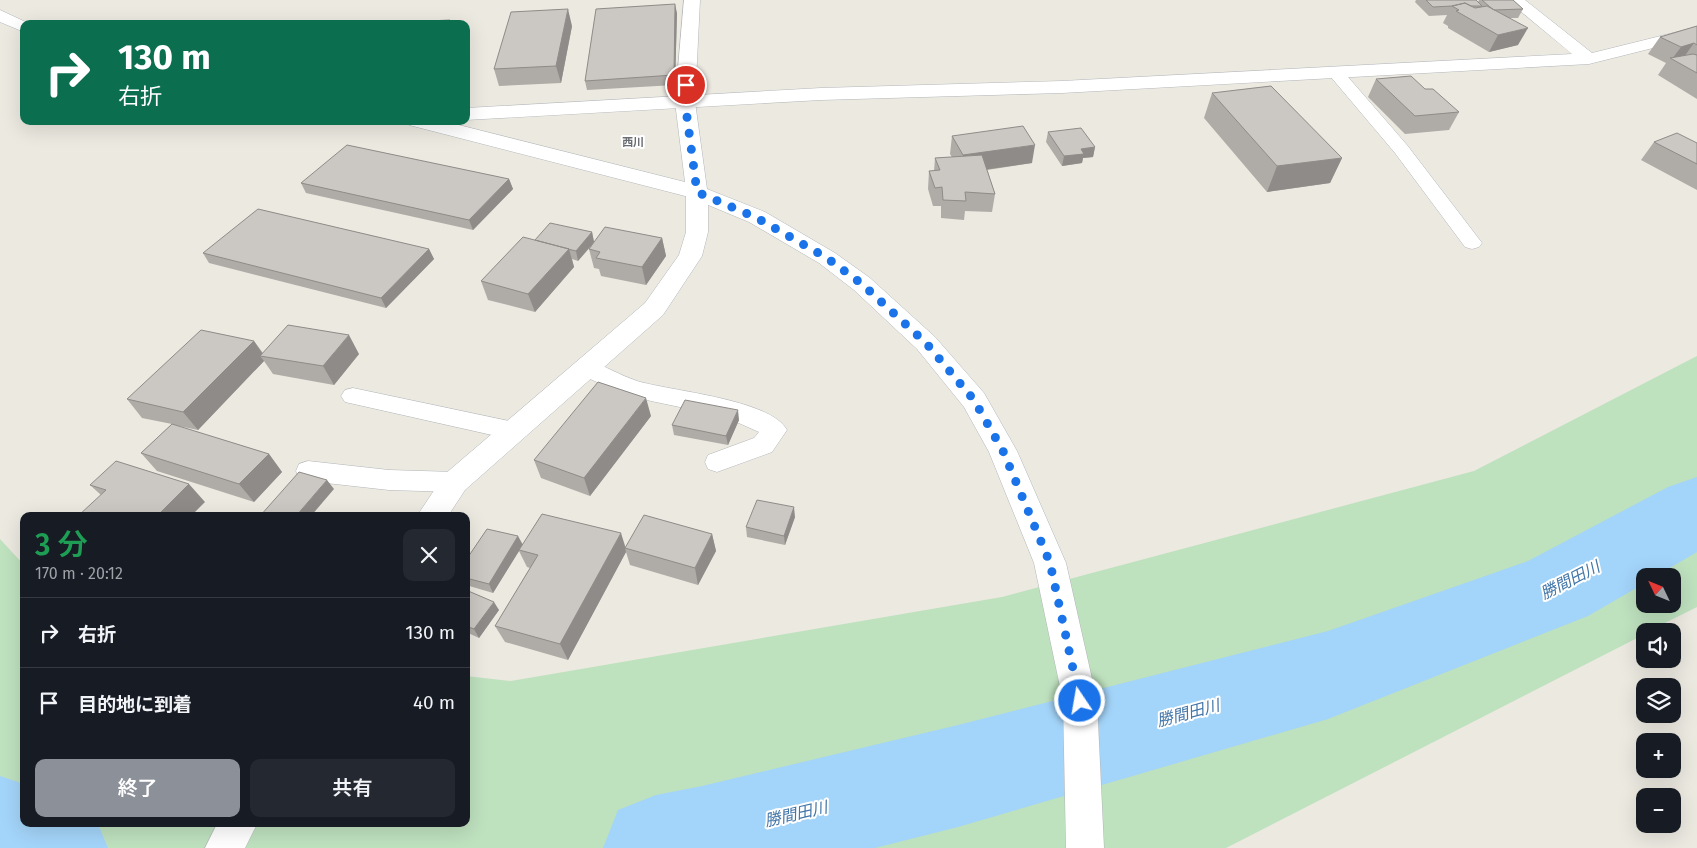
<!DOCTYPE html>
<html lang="ja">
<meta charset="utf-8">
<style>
:root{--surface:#171b24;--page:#242831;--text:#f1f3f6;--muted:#9ea1a6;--line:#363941;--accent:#8c9099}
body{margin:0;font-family:"Fira Sans","Noto Sans JP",sans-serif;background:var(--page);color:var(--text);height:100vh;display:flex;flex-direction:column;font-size:19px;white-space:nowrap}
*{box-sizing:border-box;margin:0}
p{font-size:16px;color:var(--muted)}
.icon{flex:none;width:28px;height:28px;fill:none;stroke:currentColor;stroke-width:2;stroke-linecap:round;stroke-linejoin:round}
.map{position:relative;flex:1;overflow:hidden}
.panel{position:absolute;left:20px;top:512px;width:450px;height:315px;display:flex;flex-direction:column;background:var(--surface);border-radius:10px;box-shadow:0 5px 20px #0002}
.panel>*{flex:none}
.hud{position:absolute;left:20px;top:20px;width:450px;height:105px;border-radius:10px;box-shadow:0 5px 20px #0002;background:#0b6e4f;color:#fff;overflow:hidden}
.needle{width:32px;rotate:313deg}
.fabs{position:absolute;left:1636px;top:568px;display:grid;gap:10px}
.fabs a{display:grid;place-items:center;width:45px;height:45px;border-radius:10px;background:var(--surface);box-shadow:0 5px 20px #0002;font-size:25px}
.pin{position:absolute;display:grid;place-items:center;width:42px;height:42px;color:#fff;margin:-21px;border:2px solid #fff;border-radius:50%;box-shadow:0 1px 5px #0007}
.me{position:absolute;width:55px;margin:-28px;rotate:348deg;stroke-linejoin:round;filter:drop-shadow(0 0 4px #0008)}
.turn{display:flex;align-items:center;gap:18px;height:105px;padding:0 15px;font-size:22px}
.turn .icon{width:65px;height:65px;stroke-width:2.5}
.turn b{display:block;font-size:35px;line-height:42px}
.round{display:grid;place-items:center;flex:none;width:52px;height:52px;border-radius:10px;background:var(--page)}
.head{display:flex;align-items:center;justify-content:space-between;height:85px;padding:0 15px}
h1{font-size:30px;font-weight:600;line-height:38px;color:#1e9e55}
.action{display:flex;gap:10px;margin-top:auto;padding:10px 15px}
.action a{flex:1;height:58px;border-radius:10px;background:var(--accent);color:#fff;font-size:20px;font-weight:600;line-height:58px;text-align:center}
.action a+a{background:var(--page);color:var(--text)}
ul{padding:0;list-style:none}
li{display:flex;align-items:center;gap:15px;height:70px;padding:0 15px;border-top:1px solid var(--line)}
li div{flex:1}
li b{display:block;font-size:19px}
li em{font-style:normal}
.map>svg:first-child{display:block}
.green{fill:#bee1be;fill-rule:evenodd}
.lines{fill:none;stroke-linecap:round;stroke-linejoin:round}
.river{fill:#a3d4f9;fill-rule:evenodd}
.service-casing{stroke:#b3b6ba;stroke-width:1}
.minor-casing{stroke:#b3b6ba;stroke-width:1}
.tertiary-casing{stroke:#b3b6ba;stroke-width:1}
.service{fill:#fff;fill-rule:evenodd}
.minor{fill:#fff;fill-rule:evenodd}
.tertiary{fill:#fff;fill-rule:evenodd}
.wall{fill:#afaba7}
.shaded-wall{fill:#8e8b88}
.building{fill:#cbc7c2;stroke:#8e8b88}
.route{stroke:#1a73e8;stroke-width:9;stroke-dasharray:0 16.2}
.labels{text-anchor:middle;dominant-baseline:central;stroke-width:4;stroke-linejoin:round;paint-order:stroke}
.far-neighbourhood-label{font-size:11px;font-weight:bold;fill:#6a6e72;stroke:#fff}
.near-water-label{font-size:16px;font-style:italic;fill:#4275a8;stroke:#fff}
</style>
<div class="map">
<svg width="1697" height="848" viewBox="0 0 1697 848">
<rect width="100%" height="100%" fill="#ebe9e0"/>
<path class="green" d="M 1697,356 L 1697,607 L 1649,631 L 1645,631 L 1645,634 L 1226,848 L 0,848 L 0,539 L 24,565 L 24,824 L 466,824 L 466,676 L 511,681 L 1002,597 L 1474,471 ZM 1645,576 L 1672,576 L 1672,604 L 1645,604 Z"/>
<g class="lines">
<path class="river" d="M 1697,477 L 1697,552 L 1656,576 L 1645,576 L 1645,583 L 1588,616 L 1328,719 L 958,827 L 875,848 L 603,848 L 618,810 L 656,795 L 702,786 L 958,725 L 1328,631 L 1528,561 L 1668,487 Z
M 0,776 L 24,784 L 24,824 L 98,824 L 108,848 L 0,848 Z"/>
<defs>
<path id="service" d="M 1336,68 L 1342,70 L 1407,145 L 1479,239 L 1482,243 L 1479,247 L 1472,249 L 1465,247 L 1395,153 L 1330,76 L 1328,73 L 1330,70 Z
M 587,360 C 604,365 619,375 637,381 C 670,391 770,399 787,430 L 772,452 L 717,472 L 708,469 L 705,462 L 708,455 L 754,438 L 759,432 L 723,416 L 651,401 L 619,392 L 579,374 L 576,368 L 579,362 Z
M 353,388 L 514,422 L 522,425 L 526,431 L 522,437 L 514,440 L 345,402 L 341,396 L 345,390 Z
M 308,461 L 389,470 L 455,472 L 464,475 L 468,482 L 464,489 L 455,492 L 389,490 L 308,481 L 299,478 L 296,471 L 299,464 Z"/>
<path id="minor" d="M 1507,0 L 1525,0 L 1592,53 L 1697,27 L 1697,37 L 1589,64 L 1062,93 L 821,100 L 466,120 L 466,108 L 821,88 L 1062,81 L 1572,54 Z
M 697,186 L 705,187 L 708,192 L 708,232 L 702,256 L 663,315 L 465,490 L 448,516 L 417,516 L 445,474 L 645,303 L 679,255 L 686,232 L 686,192 L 689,187 Z
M 217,824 L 257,824 L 245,848 L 205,848 Z"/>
<path id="tertiary" d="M 684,0 L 700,0 L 695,102 L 707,189 L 765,212 L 835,253 L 870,278 L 935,337 L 984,393 L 1017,451 L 1066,563 L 1097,701 L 1104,848 L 1066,848 L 1063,701 L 1034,563 L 989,452 L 964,407 L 917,349 L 854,290 L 819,263 L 749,222 L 689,197 L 409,125 L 406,121 L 443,121 L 685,182 L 675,102 Z
M 0,10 L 30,24 L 24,24 L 24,32 L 0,22 Z"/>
</defs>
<use href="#service" class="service-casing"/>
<use href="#minor" class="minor-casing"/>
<use href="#tertiary" class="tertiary-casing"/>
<use href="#service" class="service"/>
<use href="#minor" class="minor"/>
<use href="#tertiary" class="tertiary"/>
</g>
<path class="wall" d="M 1416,0 L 1476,0 L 1478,2 L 1479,0 L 1513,0 L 1523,9 L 1518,18 L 1509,18 L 1518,45 L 1489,52 L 1448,28 L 1448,26 L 1443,23 L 1447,15 L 1429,16 L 1415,2 Z
M 677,13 L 675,85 L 587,90 L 585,81 Z
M 572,26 L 561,83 L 499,86 L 494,69 Z
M 1697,26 L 1697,99 L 1658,75 L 1666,63 L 1648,54 L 1660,37 Z
M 1376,79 L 1425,89 L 1459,112 L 1449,130 L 1405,134 L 1368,97 Z
M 1212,93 L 1342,158 L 1330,183 L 1267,192 L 1204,118 Z
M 1048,132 L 1095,147 L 1093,157 L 1083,158 L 1082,163 L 1062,166 L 1046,142 Z
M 952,136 L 1032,163 L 987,170 L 995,194 L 992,212 L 965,211 L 964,220 L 941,218 L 941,206 L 933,206 L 928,189 L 929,171 L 934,171 L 935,158 L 952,157 L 950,154 Z
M 1654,142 L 1697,143 L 1697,190 L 1641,160 Z
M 509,179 L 513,189 L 473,230 L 306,193 L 301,183 Z
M 592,232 L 594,242 L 662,238 L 666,256 L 646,285 L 601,276 L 599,269 L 594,268 L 589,249 L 593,244 L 578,261 L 572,259 L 574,267 L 535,312 L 488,300 L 481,281 L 535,240 Z
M 429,249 L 434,259 L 386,308 L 209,263 L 203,253 Z
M 254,341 L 263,353 L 359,354 L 334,385 L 273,374 L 264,361 L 198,430 L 174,425 L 269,454 L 282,472 L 254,502 L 157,471 L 141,453 L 172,424 L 142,418 L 127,399 Z
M 651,416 L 590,496 L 541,478 L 534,460 Z
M 739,420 L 728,445 L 674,435 L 672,425 Z
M 90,485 L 205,502 L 101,495 Z
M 795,517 L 785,545 L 747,537 L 746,527 Z
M 712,534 L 716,551 L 698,585 L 630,565 L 626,552 L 568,660 L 505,642 L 495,626 L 530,568 L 527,567 L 519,551 L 493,593 L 466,585 L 466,560 L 522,544 L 626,547 Z
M 466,590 L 499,610 L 479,638 L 466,632 Z"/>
<path class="shaded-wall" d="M 675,4 L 677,13 L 675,85 L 674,75 Z
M 568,9 L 572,26 L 561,83 L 556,66 Z
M 1528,28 L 1518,45 L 1489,52 L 1498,35 Z
M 1694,43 L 1681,61 L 1672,59 L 1681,47 Z
M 1035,145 L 1032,163 L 961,173 L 963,155 Z
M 1095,147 L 1093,157 L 1083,158 L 1082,163 L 1062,166 L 1064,156 L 1081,149 Z
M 1342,158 L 1330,183 L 1267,192 L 1277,166 Z
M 509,179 L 513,189 L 473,230 L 469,220 Z
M 592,232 L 594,242 L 578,261 L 576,251 Z
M 662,238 L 666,256 L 646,285 L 642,267 Z
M 429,249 L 434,259 L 386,308 L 381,298 Z
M 569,249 L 574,267 L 535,312 L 528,294 Z
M 349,335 L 359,354 L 334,385 L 323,366 Z
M 254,341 L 264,356 L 260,356 L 264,361 L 198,430 L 183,412 Z
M 646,398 L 651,416 L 590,496 L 584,478 Z
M 738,410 L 739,420 L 728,445 L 726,436 Z
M 269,454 L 282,472 L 254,502 L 239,484 Z
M 327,480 L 334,489 L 311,516 L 296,516 Z
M 189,484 L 205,502 L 191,516 L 157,516 Z
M 794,507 L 795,517 L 785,545 L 784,536 Z
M 621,533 L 626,549 L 625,548 L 626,552 L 568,660 L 560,644 Z
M 712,534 L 716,551 L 698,585 L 695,568 Z
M 518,536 L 523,545 L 519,550 L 519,551 L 493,593 L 489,584 Z
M 494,602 L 499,610 L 479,638 L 474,629 Z"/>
<path class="building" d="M 1426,0 L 1476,0 L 1482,6 L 1471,6 L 1465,3 L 1452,6 L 1433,7 Z
M 1482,0 L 1513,0 L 1523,9 L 1494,10 L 1490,7 Z
M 1465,3 L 1475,8 L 1487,6 L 1528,28 L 1498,35 L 1456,11 L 1459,10 L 1452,6 Z
M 675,4 L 674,75 L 585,81 L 596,9 Z
M 568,9 L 556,66 L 494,69 L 511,12 Z
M 450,20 L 448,24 L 364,24 Z
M 1697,26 L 1697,45 L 1694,43 L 1681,47 L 1660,37 Z
M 1693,54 L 1697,55 L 1697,73 L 1670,58 Z
M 1411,76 L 1425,89 L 1433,89 L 1459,112 L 1415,116 L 1376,79 Z
M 1271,86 L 1342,158 L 1277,166 L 1212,93 Z
M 1023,126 L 1035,145 L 963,155 L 952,136 Z
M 1081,128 L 1095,147 L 1081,149 L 1084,154 L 1064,156 L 1048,132 Z
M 1677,133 L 1697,143 L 1697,164 L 1654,142 Z
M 347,145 L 509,179 L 469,220 L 301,183 Z
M 982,155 L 995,194 L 965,192 L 966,201 L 943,200 L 942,187 L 935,188 L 929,171 L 940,170 L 935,158 Z
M 258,209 L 429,249 L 381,298 L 203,253 Z
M 550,223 L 592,232 L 576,251 L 568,249 L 569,249 L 535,240 Z
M 605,227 L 662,238 L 642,267 L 596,258 L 600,252 L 589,249 Z
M 523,237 L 569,249 L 528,294 L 481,281 Z
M 288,325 L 349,335 L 323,366 L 260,356 Z
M 201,330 L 254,341 L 183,412 L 127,399 Z
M 598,382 L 646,398 L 584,478 L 534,460 Z
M 685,400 L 738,410 L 726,436 L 672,425 Z
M 172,424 L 269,454 L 239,484 L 141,453 Z
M 116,461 L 189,484 L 157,516 L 78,516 L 106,490 L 90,485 Z
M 299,472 L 327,480 L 296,516 L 260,516 Z
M 757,500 L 794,507 L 784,536 L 746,527 Z
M 542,514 L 621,533 L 560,644 L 495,626 L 538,555 L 519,550 Z
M 644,515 L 712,534 L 695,568 L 625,548 Z
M 487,529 L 518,536 L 489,584 L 466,578 L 466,560 Z
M 466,590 L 494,602 L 474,629 L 466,626 Z"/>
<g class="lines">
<path class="route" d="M 686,85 L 685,102 L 697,192 L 757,218 L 827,258 L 862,284 L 926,343 L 974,400 L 1003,451 L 1050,563 L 1080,701"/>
</g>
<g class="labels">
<g class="far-neighbourhood-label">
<text x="633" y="142">西川</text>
</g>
<g class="near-water-label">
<text transform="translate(1570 580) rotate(-27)">勝間田川</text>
<text transform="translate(1188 713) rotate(-15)">勝間田川</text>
<text transform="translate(796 814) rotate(-13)">勝間田川</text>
</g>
</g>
</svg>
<div class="fabs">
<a><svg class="needle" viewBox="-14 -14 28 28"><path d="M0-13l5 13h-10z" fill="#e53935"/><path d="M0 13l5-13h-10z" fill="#9ea1a6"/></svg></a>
<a><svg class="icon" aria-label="sound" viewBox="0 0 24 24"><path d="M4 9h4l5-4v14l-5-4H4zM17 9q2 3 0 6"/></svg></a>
<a><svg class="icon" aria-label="layers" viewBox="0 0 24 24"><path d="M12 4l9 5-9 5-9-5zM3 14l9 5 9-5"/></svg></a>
<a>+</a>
<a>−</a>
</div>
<div class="pin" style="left:686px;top:85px;background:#d93025"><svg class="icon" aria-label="arrive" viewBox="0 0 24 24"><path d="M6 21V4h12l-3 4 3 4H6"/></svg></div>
<svg class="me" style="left:1080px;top:701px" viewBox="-20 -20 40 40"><circle r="17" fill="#1a73e8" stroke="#fff" stroke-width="3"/><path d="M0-11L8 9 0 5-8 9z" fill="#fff"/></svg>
<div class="hud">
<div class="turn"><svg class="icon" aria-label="right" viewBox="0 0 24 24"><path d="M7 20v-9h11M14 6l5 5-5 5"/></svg><div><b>130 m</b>右折</div></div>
</div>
<section class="panel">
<div class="head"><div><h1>3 分</h1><p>170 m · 20:12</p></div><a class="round"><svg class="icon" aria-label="close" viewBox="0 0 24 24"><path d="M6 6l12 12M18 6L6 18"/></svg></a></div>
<ul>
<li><svg class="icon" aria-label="right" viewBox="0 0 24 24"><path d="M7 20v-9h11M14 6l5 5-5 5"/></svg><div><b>右折</b></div><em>130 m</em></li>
<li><svg class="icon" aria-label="arrive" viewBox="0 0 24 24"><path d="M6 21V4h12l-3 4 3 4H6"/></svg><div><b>目的地に到着</b></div><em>40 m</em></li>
</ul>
<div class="action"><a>終了</a><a>共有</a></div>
</section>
</div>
